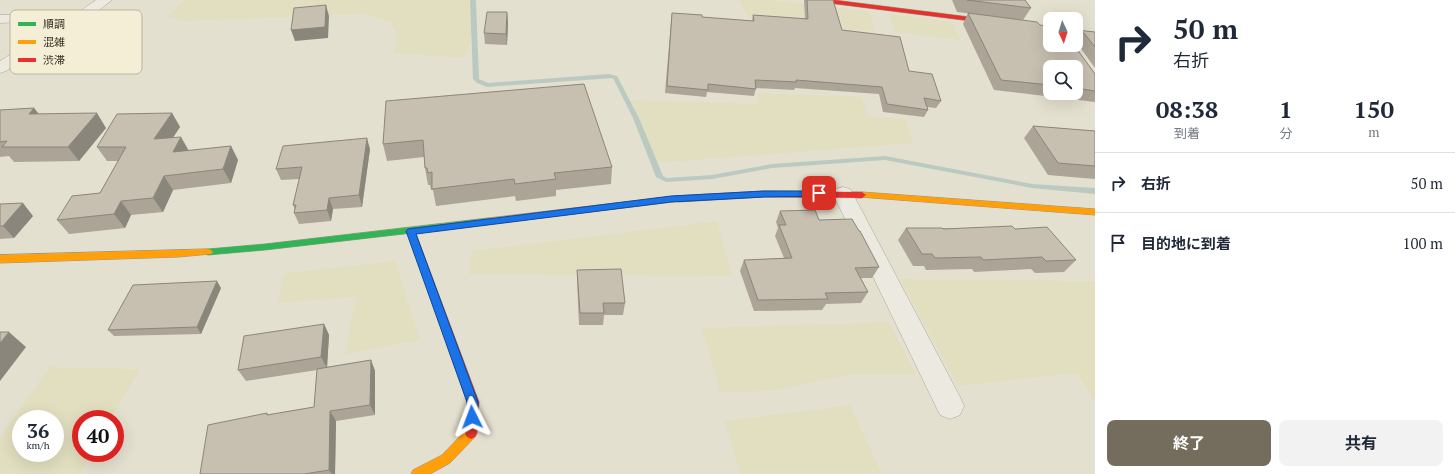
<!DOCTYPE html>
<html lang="ja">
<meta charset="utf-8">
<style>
:root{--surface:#fff;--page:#f2f2f3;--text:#1f2937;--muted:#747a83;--line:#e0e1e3;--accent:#746c5d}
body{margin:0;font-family:"PT Serif","Noto Sans JP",serif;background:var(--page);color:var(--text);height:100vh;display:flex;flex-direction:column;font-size:15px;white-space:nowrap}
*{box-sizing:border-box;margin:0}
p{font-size:13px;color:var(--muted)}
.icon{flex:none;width:22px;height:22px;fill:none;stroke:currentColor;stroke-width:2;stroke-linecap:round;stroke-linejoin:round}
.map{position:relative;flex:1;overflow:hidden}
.panel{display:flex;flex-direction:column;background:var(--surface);width:360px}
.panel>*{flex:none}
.hud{background:#fff;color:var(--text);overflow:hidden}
.needle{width:26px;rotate:176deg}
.tools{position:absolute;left:1043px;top:12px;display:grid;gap:8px}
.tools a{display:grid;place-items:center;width:40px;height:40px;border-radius:8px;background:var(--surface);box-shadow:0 4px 16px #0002;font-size:20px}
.speed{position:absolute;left:12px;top:410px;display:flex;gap:8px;font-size:20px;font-weight:700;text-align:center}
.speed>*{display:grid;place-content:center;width:52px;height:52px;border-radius:50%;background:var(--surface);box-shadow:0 4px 16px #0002;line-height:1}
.speed small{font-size:10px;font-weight:400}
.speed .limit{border:6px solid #d22;background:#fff;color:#111}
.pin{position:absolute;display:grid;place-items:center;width:34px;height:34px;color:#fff;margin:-17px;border-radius:8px;box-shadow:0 2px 6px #0006}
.me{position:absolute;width:44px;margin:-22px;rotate:357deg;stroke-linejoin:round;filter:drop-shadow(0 0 3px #0008)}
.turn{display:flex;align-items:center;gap:14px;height:84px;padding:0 12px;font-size:18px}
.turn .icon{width:52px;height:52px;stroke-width:2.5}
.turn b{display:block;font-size:28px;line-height:34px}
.eta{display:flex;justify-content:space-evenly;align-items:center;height:68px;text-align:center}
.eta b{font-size:24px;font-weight:700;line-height:28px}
.primary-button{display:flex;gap:8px;margin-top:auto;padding:8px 12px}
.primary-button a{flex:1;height:46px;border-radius:8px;background:var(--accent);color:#fff;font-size:16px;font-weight:700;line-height:46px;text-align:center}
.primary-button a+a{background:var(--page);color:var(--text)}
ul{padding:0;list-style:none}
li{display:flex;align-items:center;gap:12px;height:60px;padding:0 12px;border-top:1px solid var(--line)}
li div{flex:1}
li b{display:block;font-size:15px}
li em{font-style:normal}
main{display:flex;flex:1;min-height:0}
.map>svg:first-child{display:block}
.farmland{fill:#e2dfc0;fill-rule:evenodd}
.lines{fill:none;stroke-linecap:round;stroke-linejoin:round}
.stream{fill:#bacac1;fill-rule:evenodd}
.street-casing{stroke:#a9a598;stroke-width:1}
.fast-casing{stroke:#999488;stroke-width:1}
.slow-casing{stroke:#999488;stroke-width:1}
.jam-casing{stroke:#999488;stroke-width:1}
.street{fill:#ece9e0;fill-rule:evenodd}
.fast{fill:#30b455;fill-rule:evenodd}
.slow{fill:#ff9f0a;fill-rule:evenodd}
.jam{fill:#e5322d;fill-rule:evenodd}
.wall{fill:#aba497;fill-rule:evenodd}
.shaded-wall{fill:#8b867b}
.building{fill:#c7bfb0;stroke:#8b867b}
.route{fill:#1a73e8;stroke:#114b97}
.key{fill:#f4eed6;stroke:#bcb49f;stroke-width:1}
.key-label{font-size:11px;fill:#382e20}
</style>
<main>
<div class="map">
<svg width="1095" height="474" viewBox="0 0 1095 474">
<rect width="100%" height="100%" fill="#e4e0cf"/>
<path class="farmland" d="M 184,0 L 469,0 L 472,19 L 470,45 L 464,58 L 394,53 L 397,34 L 391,22 L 366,14 L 185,21 L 167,16 Z
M 739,0 L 771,0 L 868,11 L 871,17 L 876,32 L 748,18 Z
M 888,14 L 952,22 L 960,40 L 896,32 Z
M 758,93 L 862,97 L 867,116 L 905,119 L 914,143 L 656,163 L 632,100 L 759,104 Z
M 717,221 L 732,276 L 469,274 L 472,251 Z
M 395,261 L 420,340 L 345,354 L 356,297 L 278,303 L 284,273 Z
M 900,279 L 1095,281 L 1095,403 L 1077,373 L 958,386 Z
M 889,322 L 916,375 L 846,375 L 771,391 L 720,392 L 702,328 Z
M 49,367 L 140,369 L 111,419 L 81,419 L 81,453 L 92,453 L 80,474 L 0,474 L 0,438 ZM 21,419 L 55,419 L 55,453 L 21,453 Z
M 850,405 L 882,474 L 740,474 L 725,421 Z"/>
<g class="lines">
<path class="stream" d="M 470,0 L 476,0 L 479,79 L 488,83 L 609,74 L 617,76 L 639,118 L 663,176 L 667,178 L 712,175 L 772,164 L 885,156 L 1032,184 L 1095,188 L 1095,194 L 1032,188 L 885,160 L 772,168 L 712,179 L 666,182 L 656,177 L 633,118 L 613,78 L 487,87 L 477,83 L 473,79 Z"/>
<defs>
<path id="street" d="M 96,0 L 112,0 L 89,18 L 6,71 L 0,73 L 0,61 L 65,20 L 0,23 L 0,15 L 80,11 Z
M 843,187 L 850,189 L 853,194 L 960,397 L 964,406 L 960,415 L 950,419 L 940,415 L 833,194 L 836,189 Z"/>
<path id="fast" d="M 490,218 L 494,221 L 490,224 L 265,250 L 208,255 L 205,254 L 203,252 L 205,250 L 208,249 L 265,244 Z"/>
<path id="slow" d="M 862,192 L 1095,209 L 1095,215 L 859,197 L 858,195 Z
M 678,196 L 682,199 L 681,201 L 490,224 L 486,221 L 490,218 Z
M 208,249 L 211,250 L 213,252 L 211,254 L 178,257 L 0,263 L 0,255 Z
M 471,427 L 475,429 L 477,433 L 475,437 L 450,463 L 430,474 L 411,474 L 413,470 L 442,455 L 467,429 Z"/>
<path id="jam" d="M 817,0 L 834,0 L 1050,27 L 1050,31 L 820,2 Z
M 764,191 L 862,192 L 866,195 L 862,198 L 764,197 L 678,202 L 674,199 L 678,196 Z
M 411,228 L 415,231 L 479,402 L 477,433 L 475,437 L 471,439 L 467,437 L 465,433 L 467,402 L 407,231 Z"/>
</defs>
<use href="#street" class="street-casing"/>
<use href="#fast" class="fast-casing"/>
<use href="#slow" class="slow-casing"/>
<use href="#jam" class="jam-casing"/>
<use href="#street" class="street"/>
<use href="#fast" class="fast"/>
<use href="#slow" class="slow"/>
<use href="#jam" class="jam"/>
</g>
<path class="wall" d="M 804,0 L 833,0 L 842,30 L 909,71 L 941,101 L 936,108 L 927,107 L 928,110 L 924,117 L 883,112 L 879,94 L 795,88 L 794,90 L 756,88 L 754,96 L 707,92 L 706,97 L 665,93 L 671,21 L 672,13 L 702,17 L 752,21 L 753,15 L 805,19 Z
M 952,0 L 1025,0 L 1031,8 L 1023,20 L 957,12 Z
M 507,12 L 508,23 L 507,45 L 485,44 L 484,33 Z
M 968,13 L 1040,25 L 1095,74 L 1095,102 L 994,90 L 963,24 ZM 1050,67 L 1076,67 L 1076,93 L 1050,93 Z
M 1076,30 L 1095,32 L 1095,68 L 1077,43 L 1076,43 Z
M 386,101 L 612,167 L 611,184 L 556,190 L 556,196 L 516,201 L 515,196 L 436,206 L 433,190 L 431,190 L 430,185 L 428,185 L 425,168 L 424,157 L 387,161 L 383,144 Z
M 34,108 L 39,114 L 106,128 L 79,161 L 14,162 L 9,156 L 0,157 L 0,110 Z
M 172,113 L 180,127 L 173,137 L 189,151 L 231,146 L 238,160 L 231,183 L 173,190 L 163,212 L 131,215 L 125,228 L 69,234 L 57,220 L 100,193 L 118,161 L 107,161 L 97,147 Z
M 1033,126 L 1095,131 L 1095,179 L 1048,175 L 1024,138 Z
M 370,149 L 362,207 L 333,209 L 331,221 L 299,224 L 294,213 L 295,210 L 293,205 L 299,179 L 281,180 L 276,169 Z
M 0,204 L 33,216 L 14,238 L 0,239 Z
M 780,211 L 819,220 L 879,267 L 872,278 L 861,278 L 868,292 L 861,303 L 826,304 L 822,310 L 754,311 L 740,271 L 744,260 L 784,258 L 775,236 L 778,228 L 776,222 Z
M 906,228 L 1015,229 L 1076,260 L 1064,272 L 1035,273 L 1031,269 L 974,272 L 972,269 L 926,270 L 924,266 L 913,266 L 898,240 Z
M 577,270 L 625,303 L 623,315 L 604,315 L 603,325 L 579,325 L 577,282 Z
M 221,288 L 201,334 L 114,336 L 108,330 Z
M 324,324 L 329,335 L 327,367 L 371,360 L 375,371 L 375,415 L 336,421 L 335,474 L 200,474 L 267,413 L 268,415 L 314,407 L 317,370 L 246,381 L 238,370 Z"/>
<path class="shaded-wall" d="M 326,5 L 329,16 L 328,38 L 295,41 L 291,30 Z
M 507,12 L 508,23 L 507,45 L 506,34 Z
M 34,108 L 45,122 L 29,114 Z
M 97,113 L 106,128 L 79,161 L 68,147 Z
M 172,113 L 180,127 L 163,153 L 154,139 Z
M 181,137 L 189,151 L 173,152 Z
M 367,138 L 370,149 L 362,207 L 359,195 Z
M 231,146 L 238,160 L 231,183 L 223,169 Z
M 164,176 L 173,190 L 163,212 L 153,198 Z
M 329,198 L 333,209 L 331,221 L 327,210 Z
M 121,201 L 131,215 L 125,228 L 114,214 Z
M 23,203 L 33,216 L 14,238 L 3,226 Z
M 217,281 L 221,288 L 201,334 L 197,327 Z
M 324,324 L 329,335 L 327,368 L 321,357 Z
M 9,332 L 26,347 L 0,381 L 0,343 Z
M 371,360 L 375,371 L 375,415 L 370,405 Z
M 330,411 L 336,421 L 335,474 L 332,474 L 329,470 Z"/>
<path class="building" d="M 807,0 L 833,0 L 842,30 L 900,37 L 909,71 L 932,74 L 941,101 L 924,98 L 928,110 L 887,104 L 882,87 L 796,80 L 797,82 L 755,80 L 756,89 L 708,84 L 708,90 L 667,86 L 672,13 L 702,15 L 702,17 L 754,21 L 753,15 L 808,19 Z
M 967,0 L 1025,0 L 1031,8 Z
M 326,5 L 325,27 L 291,30 L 294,8 Z
M 487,12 L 507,12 L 506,34 L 484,33 Z
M 968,13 L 1037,22 L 1040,25 L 1050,27 L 1050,45 L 1074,45 L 1095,74 L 1095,91 L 1076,88 L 1076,67 L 1050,67 L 1050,85 L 1001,80 Z
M 1076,30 L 1095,32 L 1095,47 L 1084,33 L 1076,33 Z
M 584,84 L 612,167 L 554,173 L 556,179 L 515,184 L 514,179 L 432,189 L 432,172 L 428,173 L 427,168 L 425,168 L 423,140 L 383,144 L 386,101 Z
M 34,108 L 29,114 L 97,113 L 68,147 L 2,147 L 7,141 L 0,142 L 0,110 Z
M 172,113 L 154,139 L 181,137 L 173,152 L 231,146 L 223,169 L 164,176 L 153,198 L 121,201 L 114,214 L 57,220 L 72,196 L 100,193 L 126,147 L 97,147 L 117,114 Z
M 1033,126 L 1095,131 L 1095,166 L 1058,163 Z
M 367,138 L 359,195 L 329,198 L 327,210 L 294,213 L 296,205 L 293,205 L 302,167 L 276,169 L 283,146 Z
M 23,203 L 3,226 L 0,226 L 0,204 Z
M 815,210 L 819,220 L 852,219 L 859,231 L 860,231 L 879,267 L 855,268 L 868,292 L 825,293 L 828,299 L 758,300 L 744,260 L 792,258 L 779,225 L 786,225 L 780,211 Z
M 1012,226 L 1015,229 L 1047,227 L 1076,260 L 1046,261 L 1042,257 L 983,260 L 981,257 L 935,258 L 932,254 L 922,254 L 906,228 L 942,228 L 943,229 Z
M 621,269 L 625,303 L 603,303 L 604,313 L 580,313 L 577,270 Z
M 217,281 L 197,327 L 108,330 L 133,285 Z
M 324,324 L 321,357 L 238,370 L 244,336 Z
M 0,332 L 9,332 L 0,343 Z
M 371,360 L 370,405 L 330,411 L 329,470 L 304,474 L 200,474 L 208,425 L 267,413 L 267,415 L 314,407 L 317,369 Z"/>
<path class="route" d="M 764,191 L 819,191 L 824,193 L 819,196 L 764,197 L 671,202 L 416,234 L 478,402 L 478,417 L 476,421 L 472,423 L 468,421 L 466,417 L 467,402 L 406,231 L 408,229 L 671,196 Z"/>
<rect x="10" y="10" width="132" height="64" rx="6" class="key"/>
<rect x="18" y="22" width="18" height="4" fill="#30b455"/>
<rect x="18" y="40" width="18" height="4" fill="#ff9f0a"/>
<rect x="18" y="58" width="18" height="4" fill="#e5322d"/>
<g class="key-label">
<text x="43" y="28">順調</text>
<text x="43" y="46">混雑</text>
<text x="43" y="64">渋滞</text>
</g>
</svg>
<div class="tools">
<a><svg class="needle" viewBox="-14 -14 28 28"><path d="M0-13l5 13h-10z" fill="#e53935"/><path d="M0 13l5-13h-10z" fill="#747a83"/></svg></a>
<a><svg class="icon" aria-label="search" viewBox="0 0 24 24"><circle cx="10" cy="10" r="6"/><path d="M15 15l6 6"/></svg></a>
</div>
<div class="speed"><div>36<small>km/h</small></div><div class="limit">40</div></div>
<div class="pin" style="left:819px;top:193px;background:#d93025"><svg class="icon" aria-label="arrive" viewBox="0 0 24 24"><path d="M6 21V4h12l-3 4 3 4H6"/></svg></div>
<svg class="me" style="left:472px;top:417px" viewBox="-20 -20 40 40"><path d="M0-17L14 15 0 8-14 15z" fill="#1a73e8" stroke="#fff" stroke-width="4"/></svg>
</div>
<section class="panel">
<div class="hud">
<div class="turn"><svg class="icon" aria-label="right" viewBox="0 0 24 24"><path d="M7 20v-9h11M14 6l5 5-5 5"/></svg><div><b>50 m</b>右折</div></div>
</div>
<div class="eta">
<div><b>08:38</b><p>到着</p></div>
<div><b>1</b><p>分</p></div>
<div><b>150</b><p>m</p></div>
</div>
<ul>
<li><svg class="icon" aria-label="right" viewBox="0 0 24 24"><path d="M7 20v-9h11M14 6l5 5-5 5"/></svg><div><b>右折</b></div><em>50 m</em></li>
<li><svg class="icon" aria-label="arrive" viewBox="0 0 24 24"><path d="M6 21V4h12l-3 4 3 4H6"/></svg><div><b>目的地に到着</b></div><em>100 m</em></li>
</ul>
<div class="primary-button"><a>終了</a><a>共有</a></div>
</section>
</main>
